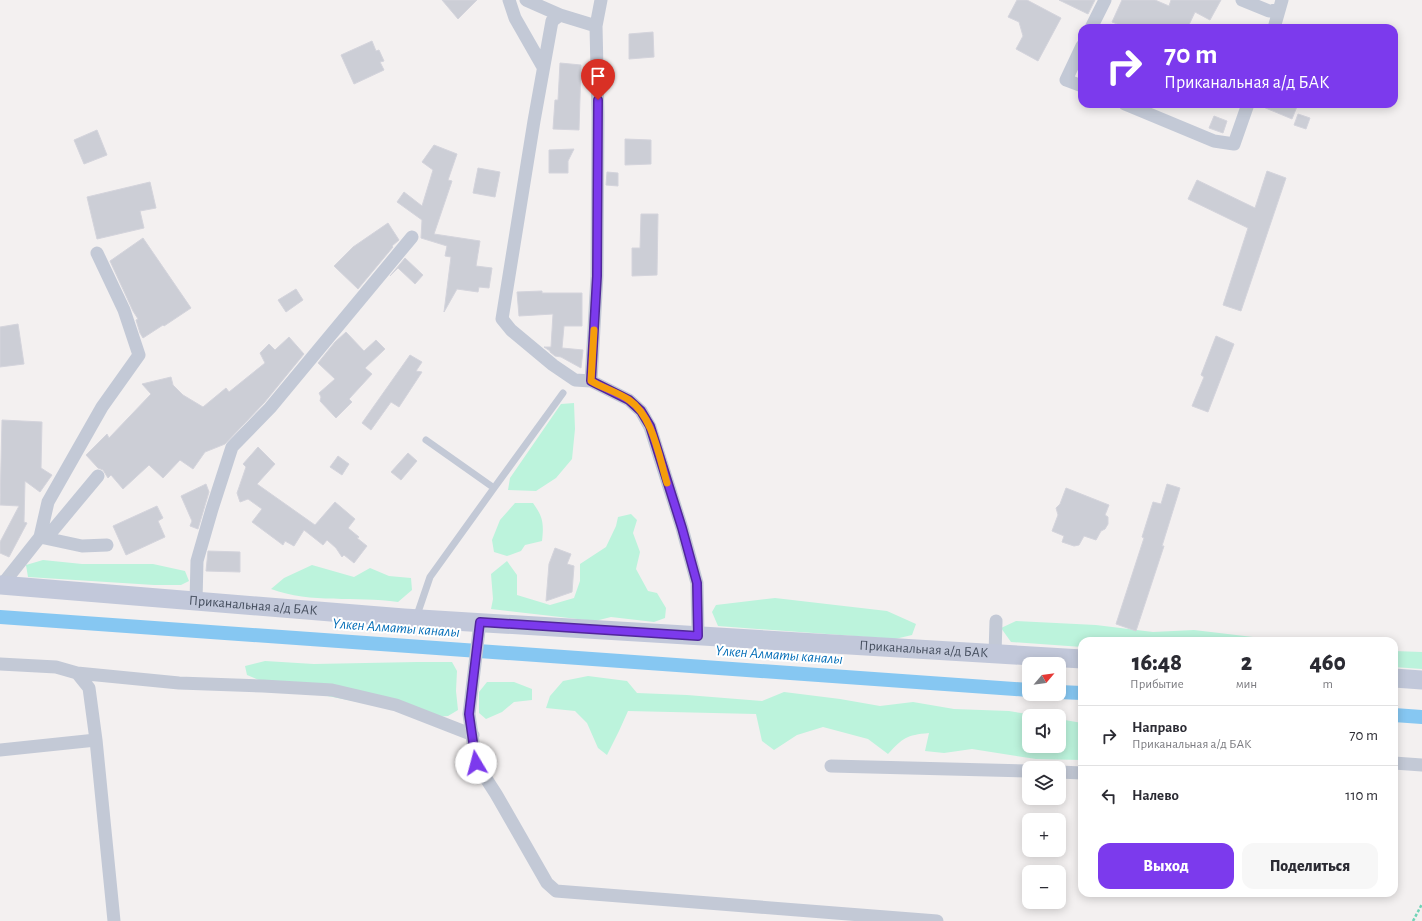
<!DOCTYPE html>
<html lang="ru">
<meta charset="utf-8">
<style>
:root{--surface:#fff;--page:#f7f7f7;--text:#2b2b33;--muted:#7c7c81;--line:#e1e1e2;--accent:#7c3aed}
body{margin:0;font-family:"Alegreya Sans",sans-serif;background:var(--page);color:var(--text);height:100vh;display:flex;flex-direction:column;font-size:15px;white-space:nowrap}
*{box-sizing:border-box;margin:0}
p{font-size:13px;color:var(--muted)}
.icon{flex:none;width:22px;height:22px;fill:none;stroke:currentColor;stroke-width:2;stroke-linecap:round;stroke-linejoin:round}
.map{position:relative;flex:1;overflow:hidden}
.side{position:absolute;left:1078px;top:637px;width:320px;height:260px;display:flex;flex-direction:column;background:var(--surface);border-radius:12px;box-shadow:0 2px 10px #0003}
.side>*{flex:none}
.hud{position:absolute;left:1078px;top:24px;width:320px;height:84px;border-radius:12px;box-shadow:0 2px 10px #0003;background:#7c3aed;color:#fff;overflow:hidden}
.needle{width:26px;rotate:61deg}
.buttons{position:absolute;left:1022px;top:657px;display:grid;gap:8px}
.buttons a{display:grid;place-items:center;width:44px;height:44px;border-radius:8px;background:var(--surface);box-shadow:0 2px 10px #0003;font-size:20px}
.pin{position:absolute;display:grid;place-items:center;width:34px;height:34px;color:#fff;margin:-41px -17px;border-radius:50% 50% 50% 0;rotate:-45deg;box-shadow:0 0 4px #0007}
.pin .icon{rotate:45deg}
.me{position:absolute;width:44px;margin:-22px;rotate:352deg;stroke-linejoin:round;filter:drop-shadow(0 0 3px #0008)}
.turn{display:flex;align-items:center;gap:14px;height:84px;padding:0 20px;font-size:18px}
.turn .icon{width:52px;height:52px;stroke-width:2.5}
.turn b{display:block;font-size:28px;line-height:34px}
.eta{display:flex;justify-content:space-evenly;align-items:center;height:68px;text-align:center}
.eta b{font-size:24px;font-weight:800;line-height:28px}
.button{display:flex;gap:8px;margin-top:auto;padding:8px 20px}
.button a{flex:1;height:46px;border-radius:12px;background:var(--accent);color:#fff;font-size:16px;font-weight:800;line-height:46px;text-align:center}
.button a+a{background:var(--page);color:var(--text)}
ul{padding:0;list-style:none}
li{display:flex;align-items:center;gap:12px;height:60px;padding:0 20px;border-top:1px solid var(--line)}
li div{flex:1}
li b{display:block;font-size:15px}
li em{font-style:normal}
.map>svg:first-child{display:block}
.green{fill:#bcf3dc}
.lines{fill:none;stroke-linecap:round;stroke-linejoin:round}
.canal{stroke:#86c7f2;stroke-width:14}
.building{fill:#ccced6;stroke:#d4d4dc}
.path{stroke:#71d3b6;stroke-width:2.5;stroke-dasharray:3 2;stroke-linecap:butt}
.service{stroke:#c3c9d6;stroke-width:7}
.minor{stroke:#c3c9d6;stroke-width:13}
.secondary{stroke:#c2c8da;stroke-width:19}
.route-casing{stroke:#51269a;stroke-width:10}
.route{stroke:#7c3aed;stroke-width:7}
.slow{stroke:#f59e0b;stroke-width:7}
.labels{text-anchor:middle;dominant-baseline:central;stroke-width:4;stroke-linejoin:round;paint-order:stroke}
.street-label{font-size:14px;fill:#464f5f;stroke:#fff}
.water-label{font-size:15px;font-style:italic;fill:#026db7;stroke:#fff}
</style>
<div class="map">
<svg width="1422" height="921" viewBox="0 0 1422 921">
<rect width="100%" height="100%" fill="#f3f0f0"/>
<path class="green" d="M 574,403 L 575,429 L 572,459 L 556,478 L 536,491 L 508,490 L 510,478 L 561,404 Z
M 515,503 L 533,503 C 543,517 544,523 542,541 L 525,545 L 521,551 L 507,556 L 494,552 L 492,540 L 500,520 Z
M 631,514 L 637,520 L 633,533 L 640,552 L 636,569 L 648,591 L 657,593 L 666,608 L 665,618 L 654,622 L 611,617 L 595,621 L 491,609 L 493,599 L 491,574 L 507,561 L 517,575 L 517,595 L 550,605 L 574,598 L 580,581 L 580,564 L 606,547 L 616,526 L 618,517 Z
M 43,560 L 82,564 L 153,564 L 185,571 L 189,581 L 181,585 L 154,585 L 28,577 L 26,565 Z
M 312,565 L 354,577 L 370,568 L 389,576 L 411,578 L 412,590 L 398,602 C 356,596 311,604 271,589 L 284,578 Z
M 775,598 L 887,611 L 916,624 L 912,635 L 895,639 L 718,626 L 712,612 L 716,605 Z
M 1016,621 L 1096,625 L 1153,632 L 1194,630 L 1288,641 L 1082,641 L 1082,647 L 1011,642 L 1001,628 Z
M 1394,651 L 1422,652 L 1422,669 L 1394,667 Z
M 265,661 L 314,664 L 417,662 L 452,662 L 457,671 L 456,691 L 458,710 L 448,716 L 435,717 L 271,685 L 247,675 L 245,666 Z
M 588,676 L 627,681 L 637,693 L 687,695 L 762,701 L 784,692 L 840,699 L 880,706 L 913,702 L 954,709 L 1009,711 L 1040,716 L 1029,716 L 1029,746 L 1059,746 L 1059,719 L 1082,723 L 1082,760 L 1036,759 L 972,749 L 944,753 L 925,751 L 929,733 C 906,735 903,738 888,754 L 868,739 L 823,727 L 797,735 L 774,750 L 762,741 L 756,714 L 628,711 L 619,731 L 607,755 L 598,748 L 587,723 L 575,711 L 546,708 L 550,696 L 563,681 Z
M 487,682 L 514,682 L 532,689 L 532,700 L 514,702 L 502,712 L 486,719 L 479,713 L 479,692 Z"/>
<g class="lines">
<path class="canal" d="M 0,617 L 1029,690
M 1059,692 L 1082,693
M 1394,715 L 1422,717"/>
</g>
<path class="building" d="M 442,0 L 477,0 L 458,19 Z
M 1017,0 L 1027,0 L 1061,18 L 1038,61 L 1016,49 L 1023,36 L 1019,22 L 1008,17 Z
M 1059,0 L 1095,0 L 1088,14 Z
M 1122,0 L 1155,0 L 1169,6 L 1171,0 L 1221,0 L 1210,20 L 1195,12 L 1188,27 L 1184,24 L 1182,28 L 1127,28 L 1112,22 Z
M 653,32 L 654,57 L 629,59 L 629,34 Z
M 372,41 L 376,51 L 379,50 L 384,61 L 380,62 L 384,70 L 354,84 L 341,55 Z
M 560,63 L 581,65 L 579,130 L 553,129 L 555,100 L 558,100 Z
M 1256,104 L 1298,104 L 1292,119 Z
M 1298,114 L 1310,118 L 1306,129 L 1294,125 Z
M 1214,116 L 1227,121 L 1223,133 L 1209,128 Z
M 97,130 L 107,155 L 84,164 L 74,140 Z
M 625,139 L 651,140 L 651,164 L 625,165 Z
M 434,145 L 457,154 L 448,180 L 452,181 L 434,234 L 480,241 L 476,266 L 492,268 L 489,288 L 479,287 L 478,292 L 457,289 L 444,312 L 451,257 L 445,256 L 447,246 L 421,238 L 422,220 L 397,202 L 404,192 L 422,206 L 433,170 L 422,162 Z
M 574,149 L 568,161 L 568,173 L 549,173 L 549,150 Z
M 478,168 L 500,172 L 495,197 L 473,193 Z
M 1267,171 L 1286,178 L 1241,311 L 1223,305 L 1248,228 L 1188,199 L 1197,180 L 1255,208 Z
M 607,172 L 618,173 L 618,186 L 606,185 Z
M 150,182 L 156,208 L 140,211 L 144,228 L 97,239 L 87,197 Z
M 641,214 L 658,214 L 657,275 L 632,276 L 632,248 L 640,248 Z
M 388,223 L 399,240 L 392,246 L 393,247 L 358,289 L 334,266 L 353,247 Z
M 143,238 L 191,308 L 164,326 L 163,325 L 143,338 L 140,333 L 136,320 L 138,319 L 133,311 L 110,261 Z
M 405,258 L 423,275 L 415,284 L 398,268 L 390,276 Z
M 296,289 L 303,300 L 286,312 L 278,300 Z
M 542,291 L 542,293 L 582,293 L 582,326 L 564,326 L 562,348 L 583,350 L 581,368 L 561,357 L 555,356 L 550,352 L 550,351 L 544,347 L 551,347 L 553,314 L 519,316 L 517,292 Z
M 18,324 L 24,364 L 0,367 L 0,327 Z
M 346,332 L 364,351 L 376,340 L 385,349 L 365,368 L 372,374 L 349,399 L 352,402 L 336,418 L 320,401 L 321,397 L 319,393 L 335,379 L 318,363 L 335,342 Z
M 1216,336 L 1234,344 L 1208,412 L 1192,406 L 1204,377 L 1201,375 Z
M 289,337 L 304,354 L 264,403 L 225,444 L 205,452 L 193,469 L 180,460 L 163,478 L 149,465 L 123,489 L 111,475 L 108,478 L 103,470 L 98,468 L 86,455 L 107,434 L 109,438 L 151,394 L 142,384 L 171,377 L 173,385 L 183,395 L 203,407 L 226,388 L 229,392 L 265,363 L 260,353 L 269,344 L 275,350 Z
M 410,355 L 422,362 L 416,371 L 422,372 L 399,407 L 391,402 L 371,430 L 362,423 Z
M 2,420 L 42,422 L 41,468 L 52,475 L 40,492 L 25,481 L 24,522 L 27,523 L 9,557 L 0,553 L 0,542 L 19,506 L 0,505 Z
M 258,447 L 275,464 L 257,484 L 315,525 L 335,502 L 355,519 L 348,528 L 359,537 L 357,538 L 367,546 L 354,563 L 344,555 L 342,557 L 336,548 L 327,540 L 323,545 L 304,530 L 294,546 L 285,541 L 283,545 L 252,522 L 262,509 L 248,499 L 240,502 L 237,493 L 246,467 L 243,464 Z
M 408,453 L 417,461 L 401,480 L 391,472 Z
M 338,456 L 349,464 L 342,475 L 330,467 Z
M 206,484 L 209,492 L 198,529 L 190,526 L 192,521 L 181,496 Z
M 1167,484 L 1180,488 L 1162,546 L 1164,546 L 1136,631 L 1116,624 L 1144,538 L 1142,537 L 1153,502 L 1161,504 Z
M 1066,488 L 1109,505 L 1105,515 L 1108,517 L 1108,524 L 1105,529 L 1101,531 L 1096,540 L 1084,536 L 1079,545 L 1074,546 L 1062,542 L 1064,536 L 1052,531 L 1058,515 L 1056,508 L 1060,504 Z
M 157,506 L 163,518 L 158,521 L 165,537 L 126,555 L 113,526 Z
M 555,548 L 571,554 L 567,564 L 574,566 L 572,592 L 546,601 L 549,564 Z
M 208,551 L 240,552 L 240,572 L 206,571 Z"/>
<g class="lines">
<path class="path" d="M 1413,921 L 1422,904"/>
<path class="service" d="M 494,488 L 563,393
M 416,618 L 430,577 L 494,488 L 426,440"/>
<path class="minor" d="M 509,0 L 515,18 L 543,67
M 526,0 L 560,15
M 601,0 L 596,26 L 598,115 L 597,276 L 591,381 L 629,400 L 641,411 L 650,427 L 682,528 L 697,583 L 698,635
M 1242,0 L 1269,11 L 1279,10
M 1091,28 L 1105,0
M 1274,28 L 1282,0
M 1082,46 L 1066,80 L 1082,86
M 1125,104 L 1214,141 L 1234,144 L 1248,104
M 591,381 L 575,380 L 553,365 L 511,330 L 502,319 L 534,121 L 552,21 L 560,15 L 596,26
M 40,537 L 53,530 L 98,476
M 40,537 L 82,546 L 107,545
M 2,585 L 40,537 L 48,502 L 102,407 L 139,355 L 124,310 L 97,253
M 196,601 L 197,561 L 212,509 L 232,447 L 270,408 L 412,237
M 480,622 L 469,714 L 476,763 L 496,794 L 547,883 L 556,891 L 937,921
M 995,654 L 996,621
M 0,664 L 56,667 L 77,673 L 89,688 L 96,740 L 114,921
M 77,673 L 179,683 L 263,686 L 332,690 L 396,705 L 473,735
M 0,750 L 96,740
M 1394,763 L 1422,765
M 831,766 L 1029,771
M 1059,772 L 1082,773"/>
<g class="secondary">
<path id="s1" d="M 0,585 L 404,618 L 1082,659"/>
<path d="M 1394,678 L 1422,680"/>
</g>
</g>
<g class="lines">
<defs>
<path id="route" d="M 476,763 L 469,714 L 480,622 L 698,636 L 697,583 L 682,528 L 650,426 L 641,411 L 629,400 L 591,381 L 597,276 L 598,100"/>
</defs>
<use href="#route" class="route-casing"/>
<use href="#route" class="route"/>
<path class="slow" d="M 594,330 L 591,381 C 603,388 617,392 629,400 C 653,416 659,457 667,483"/>
</g>
<g class="labels">
<g class="street-label">
<text stroke="none"><textPath href="#s1" startOffset="254">Приканальная а/д БАК</textPath></text>
<text stroke="none"><textPath href="#s1" startOffset="926">Приканальная а/д БАК</textPath></text>
</g>
<g class="water-label">
<text transform="translate(396 628) rotate(4)">Үлкен Алматы каналы</text>
<text transform="translate(779 655) rotate(4)">Үлкен Алматы каналы</text>
</g>
</g>
</svg>
<div class="buttons">
<a><svg class="needle" viewBox="-14 -14 28 28"><path d="M0-13l5 13h-10z" fill="#e53935"/><path d="M0 13l5-13h-10z" fill="#7c7c81"/></svg></a>
<a><svg class="icon" aria-label="sound" viewBox="0 0 24 24"><path d="M4 9h4l5-4v14l-5-4H4zM17 9q2 3 0 6"/></svg></a>
<a><svg class="icon" aria-label="layers" viewBox="0 0 24 24"><path d="M12 4l9 5-9 5-9-5zM3 14l9 5 9-5"/></svg></a>
<a>+</a>
<a>−</a>
</div>
<div class="pin" style="left:598px;top:100px;background:#d93025"><svg class="icon" aria-label="arrive" viewBox="0 0 24 24"><path d="M6 21V4h12l-3 4 3 4H6"/></svg></div>
<svg class="me" style="left:476px;top:763px" viewBox="-20 -20 40 40"><circle r="19" fill="#fff"/><path d="M0-13L10 11 0 6-10 11z" fill="#7c3aed"/></svg>
<div class="hud">
<div class="turn"><svg class="icon" aria-label="right" viewBox="0 0 24 24"><path d="M7 20v-9h11M14 6l5 5-5 5"/></svg><div><b>70 m</b>Приканальная а/д БАК</div></div>
</div>
<section class="side">
<div class="eta">
<div><b>16:48</b><p>Прибытие</p></div>
<div><b>2</b><p>мин</p></div>
<div><b>460</b><p>m</p></div>
</div>
<ul>
<li><svg class="icon" aria-label="right" viewBox="0 0 24 24"><path d="M7 20v-9h11M14 6l5 5-5 5"/></svg><div><b>Направо</b><p>Приканальная а/д БАК</p></div><em>70 m</em></li>
<li><svg class="icon" aria-label="left" viewBox="0 0 24 24"><path d="M17 20v-9H6M10 6l-5 5 5 5"/></svg><div><b>Налево</b></div><em>110 m</em></li>
</ul>
<div class="button"><a>Выход</a><a>Поделиться</a></div>
</section>
</div>
